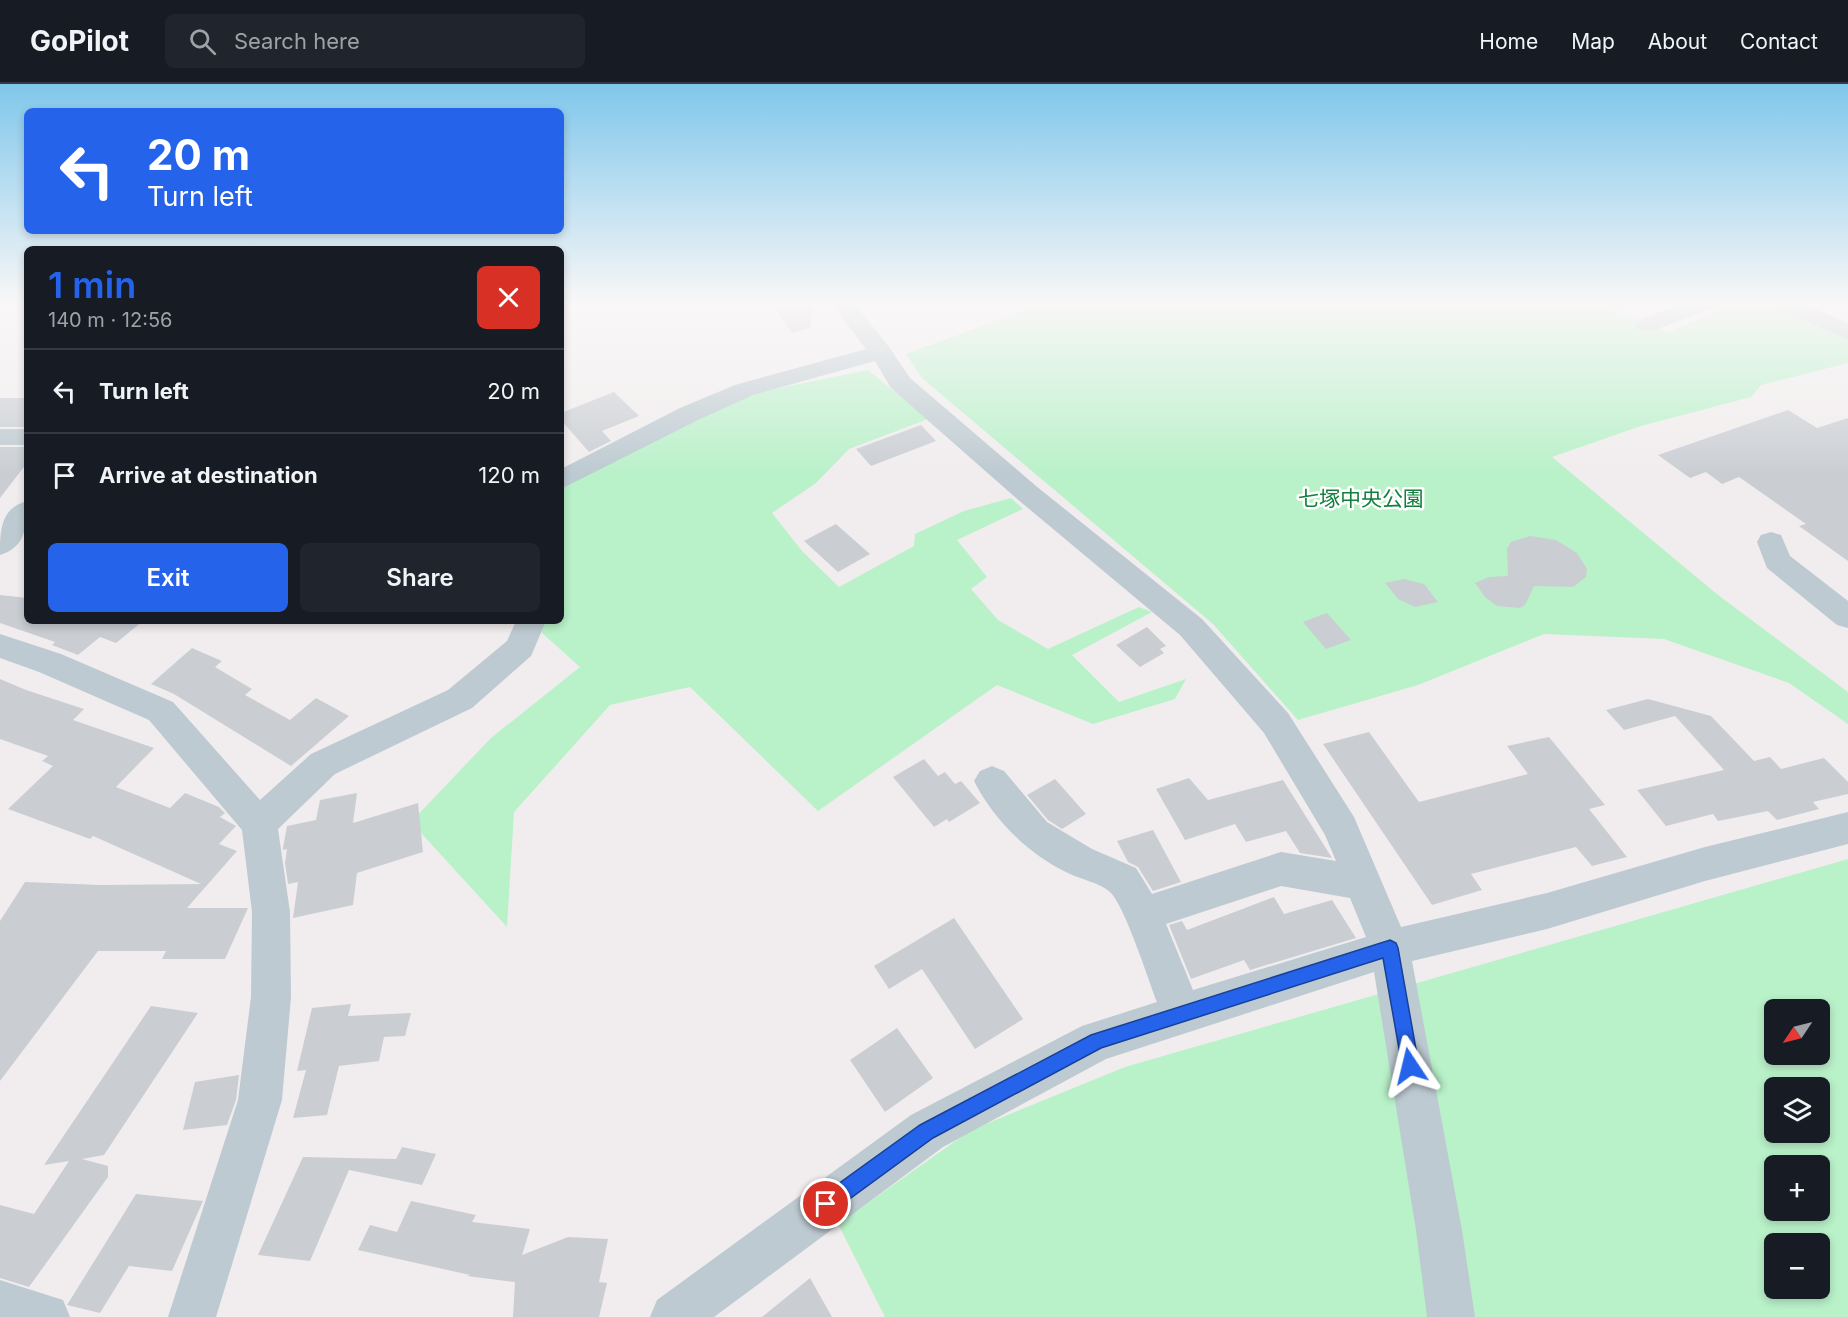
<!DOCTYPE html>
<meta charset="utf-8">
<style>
:root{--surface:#171b24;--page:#20242c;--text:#f1f3f6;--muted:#9ea1a6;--line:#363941;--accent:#2563eb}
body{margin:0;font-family:Inter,"Noto Sans JP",sans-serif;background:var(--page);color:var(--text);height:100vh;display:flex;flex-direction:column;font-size:22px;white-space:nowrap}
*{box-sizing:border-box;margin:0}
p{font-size:20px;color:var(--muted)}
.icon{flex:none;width:33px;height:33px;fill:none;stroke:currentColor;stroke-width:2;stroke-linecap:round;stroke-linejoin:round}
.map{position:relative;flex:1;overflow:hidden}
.panel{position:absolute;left:24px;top:162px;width:540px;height:378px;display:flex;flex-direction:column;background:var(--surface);border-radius:9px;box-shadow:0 3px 9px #0003}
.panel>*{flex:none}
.top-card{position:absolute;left:24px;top:24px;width:540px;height:126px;border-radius:9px;box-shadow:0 3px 9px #0003;background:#2563eb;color:#fff;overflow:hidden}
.needle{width:39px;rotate:235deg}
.buttons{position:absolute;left:1764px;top:915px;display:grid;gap:12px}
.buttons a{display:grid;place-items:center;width:66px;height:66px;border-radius:9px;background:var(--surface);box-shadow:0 3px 9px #0003;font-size:30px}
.pin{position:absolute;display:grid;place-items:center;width:51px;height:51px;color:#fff;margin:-26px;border:3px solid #fff;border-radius:50%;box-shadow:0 2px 6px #0007}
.me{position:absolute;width:66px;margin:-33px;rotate:350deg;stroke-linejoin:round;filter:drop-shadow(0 0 4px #0008)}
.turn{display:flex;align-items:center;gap:21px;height:126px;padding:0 24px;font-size:27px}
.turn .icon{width:78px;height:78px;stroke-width:2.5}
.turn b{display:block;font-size:42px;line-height:51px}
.round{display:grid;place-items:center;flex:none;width:63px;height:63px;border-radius:9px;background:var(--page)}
.overview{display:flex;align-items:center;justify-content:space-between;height:102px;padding:0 24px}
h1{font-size:36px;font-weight:600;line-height:45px;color:var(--accent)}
.action{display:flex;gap:12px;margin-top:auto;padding:12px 24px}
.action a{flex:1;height:69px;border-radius:9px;background:var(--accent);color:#fff;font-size:24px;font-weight:600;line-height:69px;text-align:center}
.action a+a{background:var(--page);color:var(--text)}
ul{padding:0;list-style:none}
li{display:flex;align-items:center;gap:18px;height:84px;padding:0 24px;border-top:2px solid var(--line)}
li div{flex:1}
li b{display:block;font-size:22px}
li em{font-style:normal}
header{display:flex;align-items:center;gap:36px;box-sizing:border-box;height:84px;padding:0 30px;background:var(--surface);border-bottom:2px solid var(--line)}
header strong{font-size:28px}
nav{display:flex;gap:33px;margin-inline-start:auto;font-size:21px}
.search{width:420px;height:54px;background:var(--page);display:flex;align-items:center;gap:15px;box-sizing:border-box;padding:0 21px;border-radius:9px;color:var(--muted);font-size:22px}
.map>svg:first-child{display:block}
.green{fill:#b9f1c9;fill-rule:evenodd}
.building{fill:#caced3}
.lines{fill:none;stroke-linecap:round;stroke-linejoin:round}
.minor{fill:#bdcad1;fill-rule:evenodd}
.route{fill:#2563eb;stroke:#184099;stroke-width:1.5}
.labels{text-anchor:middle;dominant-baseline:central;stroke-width:5;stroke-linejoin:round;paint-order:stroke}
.park-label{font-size:21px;fill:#13803e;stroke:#fff}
</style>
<header>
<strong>GoPilot</strong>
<div class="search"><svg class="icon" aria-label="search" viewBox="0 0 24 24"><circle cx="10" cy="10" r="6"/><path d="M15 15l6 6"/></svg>Search here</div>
<nav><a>Home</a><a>Map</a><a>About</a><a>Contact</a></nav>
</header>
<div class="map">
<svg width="1848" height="1233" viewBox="0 0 1848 1233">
<rect width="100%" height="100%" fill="#f1edee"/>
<path class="green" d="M 1047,218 L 1635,218 L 1612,227 L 1669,248 L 1740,218 L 1764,218 L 1848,250 L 1848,279 L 1761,301 L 1751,313 L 1641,342 L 1552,373 L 1718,511 L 1848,608 L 1848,640 L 1789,599 L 1664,555 L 1544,550 L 1418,601 L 1298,636 L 1213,540 L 922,294 L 906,270 Z
M 868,286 L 928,335 L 849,365 L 816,399 L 772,429 L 802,467 L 839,503 L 914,462 L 915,450 L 964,427 L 1011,414 L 1023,425 L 957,456 L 987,493 L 971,505 L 998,536 L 1048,565 L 1139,523 L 1152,528 L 1072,571 L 1119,618 L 1186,595 L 1175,615 L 1093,640 L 997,601 L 818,727 L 690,603 L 610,621 L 514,728 L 507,843 L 411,738 L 491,654 L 580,583 L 542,549 L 542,537 L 561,537 L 561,405 L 740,312 Z
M 1848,775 L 1848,1233 L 885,1233 L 838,1140 L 971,1046 L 1125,983 ZM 1774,926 L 1820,926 L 1820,970 L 1774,970 ZM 1774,1004 L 1820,1004 L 1820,1048 L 1774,1048 ZM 1774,1082 L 1820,1082 L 1820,1126 L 1774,1126 ZM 1774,1160 L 1820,1160 L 1820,1204 L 1774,1204 Z"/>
<path class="building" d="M 771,218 L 813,218 L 810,244 L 792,249 Z
M 614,308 L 639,332 L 602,347 L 611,357 L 589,368 L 561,336 L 561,329 Z
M 0,314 L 27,314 L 27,343 L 0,343 Z
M 1788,326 L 1817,344 L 1848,334 L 1848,477 L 1799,442 L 1806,440 L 1739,393 L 1722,400 L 1706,388 L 1690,394 L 1658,371 Z
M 921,341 L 936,357 L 871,382 L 856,365 Z
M 0,363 L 27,363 L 27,379 L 0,414 Z
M 836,440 L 870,470 L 838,488 L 804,457 Z
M 1530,452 L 1556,456 L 1577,469 L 1587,485 L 1586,493 L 1573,503 L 1534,502 L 1525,521 L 1520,524 L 1497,522 L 1485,513 L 1475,499 L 1489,493 L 1508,492 L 1507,465 L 1511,458 Z
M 1404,495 L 1424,500 L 1438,518 L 1415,523 L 1398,515 L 1385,499 Z
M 0,511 L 27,514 L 27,537 L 143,537 L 116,559 L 100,553 L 78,571 L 52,561 L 55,558 L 0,539 Z
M 1327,529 L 1351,556 L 1326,565 L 1303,538 Z
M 1147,543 L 1166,562 L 1160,565 L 1164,569 L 1140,583 L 1116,561 Z
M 192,564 L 222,577 L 215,583 L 252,605 L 245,611 L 290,636 L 316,614 L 349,632 L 291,682 L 174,610 L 151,600 Z
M 0,595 L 26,606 L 84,625 L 73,636 L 154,664 L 116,703 L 170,724 L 185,709 L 219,723 L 225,729 L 220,733 L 236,742 L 219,760 L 237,767 L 187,824 L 248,824 L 225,875 L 162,875 L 166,867 L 98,867 L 0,997 L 0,837 L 25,798 L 101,801 L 201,800 L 93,752 L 90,755 L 8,725 L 53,682 L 42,677 L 48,672 L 0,655 Z
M 1648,615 L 1711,632 L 1754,677 L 1770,673 L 1781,685 L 1824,674 L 1848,698 L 1848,710 L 1813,718 L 1819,725 L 1777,736 L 1768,727 L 1718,737 L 1713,730 L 1666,742 L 1637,706 L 1724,686 L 1675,632 L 1624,646 L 1606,626 Z
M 1369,648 L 1419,718 L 1528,690 L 1507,662 L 1549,653 L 1605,721 L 1589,725 L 1627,773 L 1592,782 L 1576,763 L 1471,790 L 1482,806 L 1432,821 L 1323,660 Z
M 924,675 L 938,692 L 945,688 L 955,700 L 961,697 L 980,719 L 949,738 L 947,735 L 934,743 L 893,693 Z
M 1189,694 L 1208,716 L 1283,696 L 1332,774 L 1300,769 L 1286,747 L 1246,758 L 1235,740 L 1185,756 L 1156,705 Z
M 1055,695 L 1086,730 L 1062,745 L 1048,736 L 1027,711 Z
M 357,709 L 353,739 L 418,719 L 423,768 L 357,789 L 353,821 L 293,834 L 298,798 L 288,800 L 285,779 L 287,765 L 283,766 L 283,764 L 287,742 L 316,736 L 320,716 Z
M 1153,746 L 1181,798 L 1153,807 L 1138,783 L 1128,778 L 1117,757 Z
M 1274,813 L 1284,830 L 1332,816 L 1356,854 L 1250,886 L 1244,876 L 1191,895 L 1169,841 L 1182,837 L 1187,846 Z
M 954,834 L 1023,935 L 975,965 L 922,885 L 889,905 L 874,882 Z
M 351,920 L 348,932 L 411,929 L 405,952 L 384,953 L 379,977 L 339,982 L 327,1031 L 293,1034 L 306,986 L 297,987 L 312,924 Z
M 151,922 L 198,929 L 104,1071 L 82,1075 L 108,1082 L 108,1093 L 29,1203 L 0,1194 L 0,1121 L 34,1130 L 69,1077 L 44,1081 Z
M 897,944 L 933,994 L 885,1028 L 850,976 Z
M 239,991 L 236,1016 L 227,1041 L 183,1046 L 195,998 Z
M 402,1063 L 436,1070 L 422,1101 L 349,1086 L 310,1177 L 258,1171 L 303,1073 L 396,1075 Z
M 136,1110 L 203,1117 L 172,1187 L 129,1182 L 100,1229 L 67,1221 Z
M 411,1117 L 476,1131 L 472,1138 L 530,1145 L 522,1171 L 568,1153 L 608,1155 L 599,1198 L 607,1199 L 599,1233 L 513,1233 L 515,1198 L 467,1192 L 470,1191 L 358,1166 L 370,1141 L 397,1148 Z
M 810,1194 L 832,1233 L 762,1233 Z"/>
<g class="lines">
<path class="minor" d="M 830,218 L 853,218 L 889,263 L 910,294 L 1036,402 L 1202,535 L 1288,629 L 1354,733 L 1401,843 L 1547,809 L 1705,763 L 1848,728 L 1848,760 L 1705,797 L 1547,845 L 1412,877 L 1462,1146 L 1475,1233 L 1427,1233 L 1416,1146 L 1374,888 L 1106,975 L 943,1063 L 714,1233 L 650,1233 L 657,1216 L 911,1031 L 1082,942 L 1157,918 C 1148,895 1125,822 1110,808 C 1100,799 1080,795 1068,789 C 1028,770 994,736 974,697 L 980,687 L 992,682 L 1004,687 L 1047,738 L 1092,765 L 1136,784 L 1152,810 L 1281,768 L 1336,777 L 1325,751 L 1264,649 L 1180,551 L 1016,414 L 891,304 L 875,277 L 753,311 L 698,336 L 561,405 L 561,385 L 680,324 L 735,301 L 866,265 ZM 1281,802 L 1350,814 L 1366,853 L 1193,906 L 1166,840 Z
M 1687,218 L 1720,218 L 1717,223 L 1655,246 L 1639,246 L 1635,241 L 1639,236 Z
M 1768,218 L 1799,218 L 1848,239 L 1848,255 L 1771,223 Z
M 0,345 L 27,345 L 27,361 L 0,361 Z
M 27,417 C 27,440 27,463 0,471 C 0,448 0,424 27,417 Z
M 1771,448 L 1781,451 L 1790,472 L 1848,517 L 1848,544 L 1837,541 L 1767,484 L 1757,458 L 1761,451 Z
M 516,537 L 546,537 L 531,572 L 472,624 L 335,690 L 278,745 L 290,828 L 291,913 L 282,1016 L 216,1233 L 168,1233 L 238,1016 L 251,913 L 252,828 L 242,746 L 149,636 L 39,588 L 0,574 L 0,550 L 61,570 L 173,618 L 260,716 L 311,670 L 448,606 L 507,557 Z
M 0,1196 L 63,1216 L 70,1233 L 0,1233 Z"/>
</g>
<linearGradient id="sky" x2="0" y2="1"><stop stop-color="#80c7eb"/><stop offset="0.56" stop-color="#f9f7f7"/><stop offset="1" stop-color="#f9f7f7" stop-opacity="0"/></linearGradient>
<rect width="1848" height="391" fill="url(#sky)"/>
<path class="route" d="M 1390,856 L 1396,859 L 1398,864 L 1419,982 L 1417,988 L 1410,991 L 1404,988 L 1402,982 L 1383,874 L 1101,964 L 933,1054 L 833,1127 L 826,1130 L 820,1127 L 817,1120 L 820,1113 L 920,1041 L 1091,951 Z"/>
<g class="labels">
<g class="park-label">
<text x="1361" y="414">七塚中央公園</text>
</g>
</g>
</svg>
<div class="buttons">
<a><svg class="needle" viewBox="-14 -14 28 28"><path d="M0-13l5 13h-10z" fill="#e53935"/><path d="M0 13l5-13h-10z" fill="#9ea1a6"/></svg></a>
<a><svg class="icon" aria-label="layers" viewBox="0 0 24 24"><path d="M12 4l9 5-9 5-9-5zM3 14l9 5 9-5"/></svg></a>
<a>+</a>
<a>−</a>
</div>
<div class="pin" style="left:826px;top:1120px;background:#d93025"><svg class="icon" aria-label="arrive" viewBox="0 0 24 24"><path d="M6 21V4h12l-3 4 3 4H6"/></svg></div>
<svg class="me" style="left:1410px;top:982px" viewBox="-20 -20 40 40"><path d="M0-17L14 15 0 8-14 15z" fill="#2563eb" stroke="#fff" stroke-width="4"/></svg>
<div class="top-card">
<div class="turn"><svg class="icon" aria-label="left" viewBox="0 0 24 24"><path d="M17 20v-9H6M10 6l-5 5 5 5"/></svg><div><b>20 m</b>Turn left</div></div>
</div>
<section class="panel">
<div class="overview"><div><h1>1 min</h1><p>140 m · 12:56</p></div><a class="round" style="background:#d93025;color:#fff"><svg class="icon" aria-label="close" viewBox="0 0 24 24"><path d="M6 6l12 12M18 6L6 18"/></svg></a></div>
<ul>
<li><svg class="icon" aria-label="left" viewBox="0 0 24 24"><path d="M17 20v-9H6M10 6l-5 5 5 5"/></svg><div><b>Turn left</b></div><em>20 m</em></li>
<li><svg class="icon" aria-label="arrive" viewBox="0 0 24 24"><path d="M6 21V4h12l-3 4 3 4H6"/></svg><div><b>Arrive at destination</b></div><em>120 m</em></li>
</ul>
<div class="action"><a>Exit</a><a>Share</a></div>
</section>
</div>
